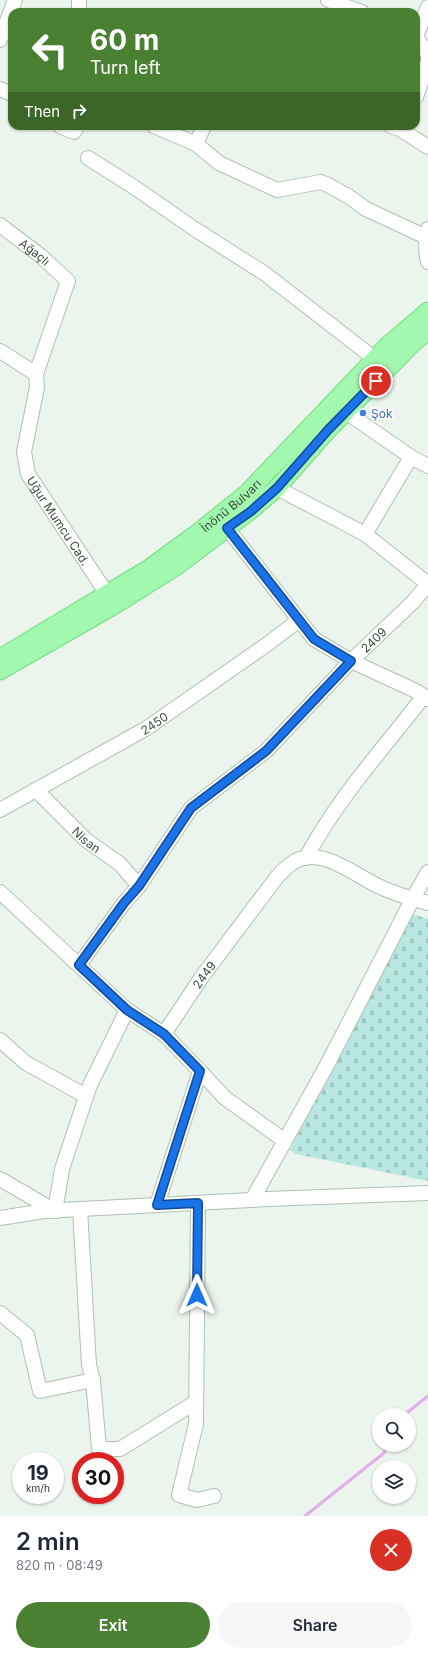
<!DOCTYPE html>
<meta charset="utf-8">
<style>
:root{--surface:#fff;--page:#f6f6f7;--text:#1f2937;--muted:#747a83;--accent:#4a8032}
body{margin:0;font-family:Inter,sans-serif;background:var(--page);color:var(--text);height:100vh;display:flex;flex-direction:column;font-size:15px;white-space:nowrap}
*{box-sizing:border-box;margin:0}
p{font-size:13px;color:var(--muted)}
.icon{flex:none;width:22px;height:22px;fill:none;stroke:currentColor;stroke-width:2;stroke-linecap:round;stroke-linejoin:round}
.map{position:relative;height:1516px;overflow:hidden}
.side{display:flex;flex-direction:column;background:var(--surface);flex:1}
.side>*{flex:none}
.banner{position:absolute;left:8px;top:8px;width:412px;height:122px;border-radius:12px;box-shadow:0 1px 3px #0004;background:#4a8032;color:#fff;overflow:hidden}
.controls{position:absolute;left:372px;top:1408px;display:grid;gap:8px}
.controls a{display:grid;place-items:center;width:44px;height:44px;border-radius:50%;background:var(--surface);box-shadow:0 1px 3px #0004;font-size:20px}
.speed{position:absolute;left:12px;top:1452px;display:flex;gap:8px;font-size:20px;font-weight:700;text-align:center}
.speed>*{display:grid;place-content:center;width:52px;height:52px;border-radius:50%;background:var(--surface);box-shadow:0 1px 3px #0004;line-height:1}
.speed small{font-size:10px;font-weight:400}
.speed .limit{border:6px solid #d22;background:#fff;color:#111}
.pin{position:absolute;display:grid;place-items:center;width:34px;height:34px;color:#fff;margin:-17px;border:2px solid #fff;border-radius:50%;box-shadow:0 1px 4px #0007}
.me{position:absolute;width:44px;margin:-22px;rotate:0deg;stroke-linejoin:round;filter:drop-shadow(0 0 3px #0008)}
.turn{display:flex;align-items:center;gap:14px;height:84px;padding:0 16px;font-size:18px}
.turn .icon{width:52px;height:52px;stroke-width:2.5}
.turn b{display:block;font-size:28px;line-height:34px}
.then{display:flex;align-items:center;height:38px;padding:0 16px;background:#0003;gap:8px;font-size:15px}
.round{display:grid;place-items:center;flex:none;width:42px;height:42px;border-radius:21px;background:var(--page)}
.overview{display:flex;align-items:center;justify-content:space-between;height:68px;padding:0 16px}
h1{font-size:24px;font-weight:600;line-height:30px}
.primary-button{display:flex;gap:8px;margin-top:auto;padding:8px 16px}
.primary-button a{flex:1;height:46px;border-radius:24px;background:var(--accent);color:#fff;font-size:16px;font-weight:600;line-height:46px;text-align:center}
.primary-button a+a{background:var(--page);color:var(--text)}
.map>svg:first-child{display:block}
.cemetery{fill:url(#cemetery-stones)}
.lines{fill:none;stroke-linecap:round;stroke-linejoin:round}
.stream{stroke:#e2aeec;stroke-width:3}
.minor-casing{stroke:#afc0b1;stroke-width:16}
.major-casing{stroke:#73dd80;stroke-width:19}
.minor{stroke:#fff;stroke-width:14}
.major{stroke:#a3f8af;stroke-width:17}
.route-casing{stroke:#114b97;stroke-width:10}
.route{stroke:#1a73e8;stroke-width:7}
.shop-dot{fill:#3f7fe0;stroke:#fff;stroke-width:1.5}
.labels{text-anchor:middle;dominant-baseline:central;stroke-width:3;stroke-linejoin:round;paint-order:stroke}
.street-label{font-size:12px;fill:#3a493b;stroke:#fff}
.shop-label{font-size:12px;fill:#366cbe;stroke:#fff;text-anchor:start}
</style>
<div class="map">
<svg width="428" height="1516" viewBox="0 0 428 1516">
<defs>
<pattern id="cemetery-stones" width="16" height="16" patternUnits="userSpaceOnUse"><rect width="16" height="16" fill="#b8e6e0"/><path d="M2 7V4a2 2 0 0 1 4 0v3zM10 15v-3a2 2 0 0 1 4 0v3z" fill="#9fc7c1"/></pattern>
</defs>
<rect width="100%" height="100%" fill="#ecf5ed"/>
<path class="cemetery" d="M 413,914 L 428,919 L 428,1181 L 296,1154 L 290,1150 Z"/>
<g class="lines">
<path class="stream" d="M 404,1415 L 428,1396
M 305,1516 L 384,1453 L 387,1445"/>
<defs>
<g id="minor">
<path d="M 79,0 L 79,12"/>
<path d="M 328,0 L 362,12"/>
<path d="M 416,36 L 428,7"/>
<path d="M 416,37 L 428,54 L 428,61 L 416,97"/>
<path d="M 0,40 L 15,0"/>
<path d="M 0,89 L 12,94"/>
<path d="M 60,126 L 74,132 L 77,126"/>
<path d="M 154,126 L 196,144 L 219,163 L 277,190 L 321,182 L 328,185 L 348,196 L 366,209 L 426,237"/>
<path d="M 391,126 L 400,129 L 428,147"/>
<path d="M 196,144 L 204,126"/>
<path d="M 88,158 L 134,187 L 193,228 L 264,273 L 375,359 L 382,366"/>
<path id="s1" d="M 0,225 L 41,256 L 68,281 L 36,374 L 37,387 L 24,452 L 28,474 L 107,594"/>
<path d="M 428,229 C 426,239 425,251 428,262"/>
<path d="M 0,351 L 36,374"/>
<path d="M 346,412 L 411,457 L 428,466"/>
<path d="M 277,488 L 365,534 L 428,584"/>
<path d="M 227,528 L 314,639 L 351,661 L 416,691 L 428,699"/>
<path d="M 365,534 L 411,457"/>
<path id="s2" d="M 36,790 L 86,840 L 120,864 L 139,886"/>
<path id="s3" d="M 0,810 L 147,728 L 269,643 L 299,620"/>
<path d="M 306,858 C 337,799 383,749 424,696"/>
<path id="s4" d="M 0,892 L 127,1010 L 164,1034 L 201,978 L 277,877 C 282,872 286,867 291,864 C 317,843 355,875 378,886 C 393,893 412,899 428,903"/>
<path id="s5" d="M 79,965 L 124,903 L 139,886 L 191,808 L 266,751 L 351,661 L 413,602 L 428,584"/>
<path d="M 0,1040 L 26,1063 L 86,1096"/>
<path d="M 200,1071 L 225,1098 L 285,1141"/>
<path d="M 0,1179 L 55,1211 L 62,1169 L 90,1085 L 127,1010"/>
<path d="M 252,1200 L 327,1065 L 413,898 L 428,872"/>
<path d="M 198,1203 L 196,1424 L 179,1495 L 197,1500 L 214,1496"/>
<path d="M 157,1205 L 200,1071 L 164,1034"/>
<path d="M 80,1209 L 89,1365 L 93,1380 L 99,1449 L 120,1449 L 196,1402"/>
<path d="M 0,1218 L 44,1211 L 268,1199 L 428,1193"/>
<path d="M 0,1313 L 27,1335 L 40,1391 L 93,1380"/>
</g>
<g id="major">
<path id="s6" d="M 0,658 L 148,569 L 196,534 L 246,494 L 387,346 L 428,311"/>
<path d="M 0,671 L 115,605 L 177,566 L 249,512 L 277,488 L 328,430 L 412,344 L 428,331"/>
</g>
</defs>
<use href="#minor" class="minor-casing"/>
<use href="#major" class="major-casing"/>
<use href="#minor" class="minor"/>
<use href="#major" class="major"/>
</g>
<g class="lines">
<defs>
<path id="route" d="M 197,1295 L 198,1203 L 157,1205 L 200,1071 L 164,1034 L 127,1010 L 79,965 L 124,903 L 139,886 L 191,808 L 266,751 L 351,661 L 314,639 L 227,528 L 250,512 L 277,488 L 328,430 L 376,381"/>
</defs>
<use href="#route" class="route-casing"/>
<use href="#route" class="route"/>
</g>
<circle class="shop-dot" cx="363" cy="413" r="4"/>
<g class="labels">
<g class="street-label">
<text stroke="none"><textPath href="#s1" startOffset="44">Ağaçlı</textPath></text>
<text stroke="none"><textPath href="#s6" startOffset="277">İnönü Bulvarı</textPath></text>
<text stroke="none"><textPath href="#s1" startOffset="344">Uğur Mumcu Cad.</textPath></text>
<text stroke="none"><textPath href="#s5" startOffset="442">2409</textPath></text>
<text stroke="none"><textPath href="#s3" startOffset="177">2450</textPath></text>
<text stroke="none"><textPath href="#s2" startOffset="71">Nisan</textPath></text>
<text stroke="none"><textPath href="#s4" startOffset="289">2449</textPath></text>
</g>
<g class="shop-label">
<text x="371" y="413">Şok</text>
</g>
</g>
</svg>
<div class="controls">
<a><svg class="icon" aria-label="search" viewBox="0 0 24 24"><circle cx="10" cy="10" r="6"/><path d="M15 15l6 6"/></svg></a>
<a><svg class="icon" aria-label="layers" viewBox="0 0 24 24"><path d="M12 4l9 5-9 5-9-5zM3 14l9 5 9-5"/></svg></a>
</div>
<div class="speed"><div>19<small>km/h</small></div><div class="limit">30</div></div>
<div class="pin" style="left:376px;top:381px;background:#d93025"><svg class="icon" aria-label="arrive" viewBox="0 0 24 24"><path d="M6 21V4h12l-3 4 3 4H6"/></svg></div>
<svg class="me" style="left:197px;top:1295px" viewBox="-20 -20 40 40"><path d="M0-17L14 15 0 8-14 15z" fill="#1a73e8" stroke="#fff" stroke-width="4"/></svg>
<div class="banner">
<div class="turn"><svg class="icon" aria-label="left" viewBox="0 0 24 24"><path d="M17 20v-9H6M10 6l-5 5 5 5"/></svg><div><b>60 m</b>Turn left</div></div>
<div class="then">Then<svg class="icon" aria-label="right" viewBox="0 0 24 24"><path d="M7 20v-9h11M14 6l5 5-5 5"/></svg></div>
</div>
</div>
<section class="side">
<div class="overview"><div><h1>2 min</h1><p>820 m · 08:49</p></div><a class="round" style="background:#d93025;color:#fff"><svg class="icon" aria-label="close" viewBox="0 0 24 24"><path d="M6 6l12 12M18 6L6 18"/></svg></a></div>
<div class="primary-button"><a>Exit</a><a>Share</a></div>
</section>
